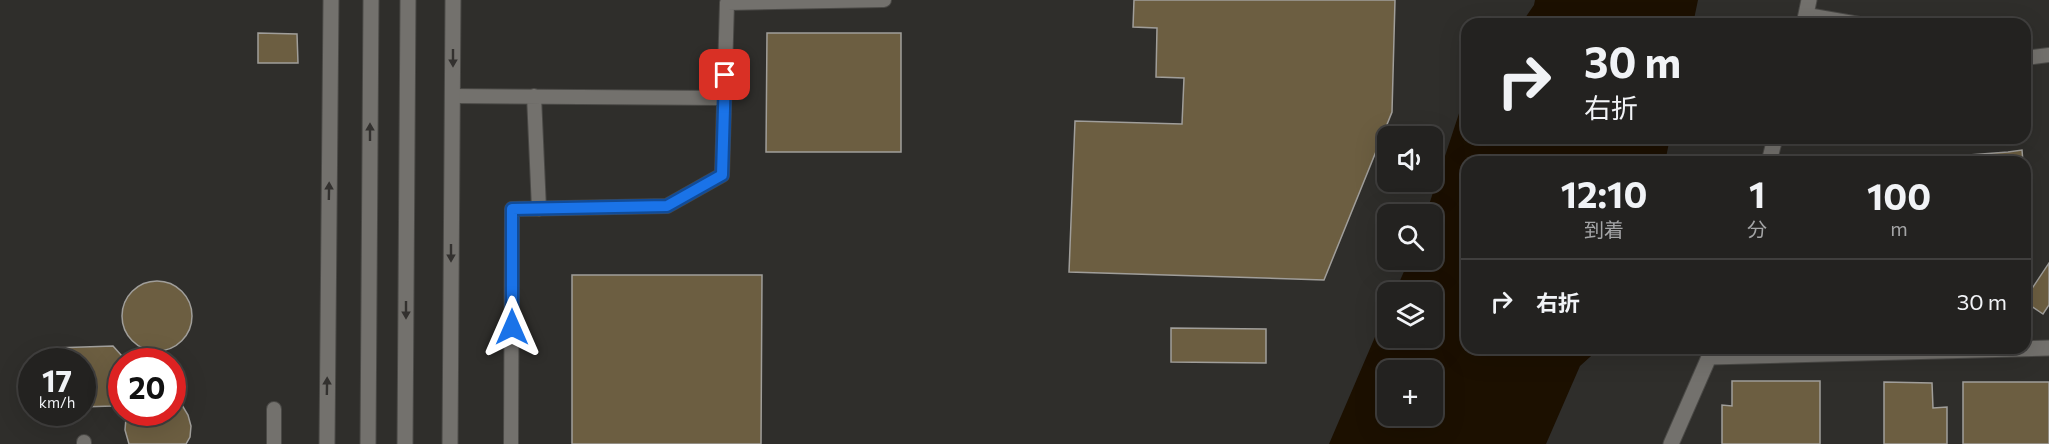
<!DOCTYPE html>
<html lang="ja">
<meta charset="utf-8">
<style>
:root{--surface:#232220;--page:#2b2a29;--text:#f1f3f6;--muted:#a3a4a5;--line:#403f3e}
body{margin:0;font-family:Commissioner,"Noto Sans JP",sans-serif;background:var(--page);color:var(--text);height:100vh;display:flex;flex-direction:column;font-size:22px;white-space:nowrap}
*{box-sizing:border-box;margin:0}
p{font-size:20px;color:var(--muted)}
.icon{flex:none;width:33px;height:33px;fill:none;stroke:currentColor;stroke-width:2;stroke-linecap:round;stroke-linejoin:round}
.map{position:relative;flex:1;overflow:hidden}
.sheet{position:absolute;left:1461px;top:156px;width:570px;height:198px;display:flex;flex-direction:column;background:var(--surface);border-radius:18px;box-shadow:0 6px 24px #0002,0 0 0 2px var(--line)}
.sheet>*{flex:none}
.top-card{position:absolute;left:1461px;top:18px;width:570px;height:126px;border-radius:18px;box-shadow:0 6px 24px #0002,0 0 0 2px var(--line);background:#232220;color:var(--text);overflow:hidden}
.buttons{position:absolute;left:1377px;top:126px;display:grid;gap:12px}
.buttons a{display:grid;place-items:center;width:66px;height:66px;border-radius:12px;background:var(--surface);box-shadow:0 6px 24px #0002,0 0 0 2px var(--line);font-size:30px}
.speed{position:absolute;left:18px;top:348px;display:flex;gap:12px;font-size:30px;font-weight:700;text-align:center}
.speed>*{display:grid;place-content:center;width:78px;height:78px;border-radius:50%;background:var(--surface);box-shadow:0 6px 24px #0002,0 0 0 2px var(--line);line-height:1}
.speed small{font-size:15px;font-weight:400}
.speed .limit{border:9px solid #d22;background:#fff;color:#111}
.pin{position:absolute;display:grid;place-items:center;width:51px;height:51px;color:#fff;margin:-26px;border-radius:12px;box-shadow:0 3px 9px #0006}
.me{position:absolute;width:66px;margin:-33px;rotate:0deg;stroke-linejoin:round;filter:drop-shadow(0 0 4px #0008)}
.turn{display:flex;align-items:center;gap:21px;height:126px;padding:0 24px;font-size:27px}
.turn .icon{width:78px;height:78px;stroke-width:2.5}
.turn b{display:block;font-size:42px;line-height:51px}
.eta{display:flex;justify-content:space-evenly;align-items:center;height:102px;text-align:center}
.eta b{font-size:36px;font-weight:700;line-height:42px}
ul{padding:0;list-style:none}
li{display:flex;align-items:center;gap:18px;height:84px;padding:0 24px;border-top:2px solid var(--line)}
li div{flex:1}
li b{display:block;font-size:22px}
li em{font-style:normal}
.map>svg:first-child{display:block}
.water{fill:#1c1000;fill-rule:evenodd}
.building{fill:#6c5e41;stroke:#a09e9a;stroke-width:1.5}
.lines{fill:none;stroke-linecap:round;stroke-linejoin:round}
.service-casing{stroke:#4a4946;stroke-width:16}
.minor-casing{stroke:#4a4946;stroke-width:17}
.tertiary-casing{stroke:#4a4946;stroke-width:17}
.service{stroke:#73716d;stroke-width:14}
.minor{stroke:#73716d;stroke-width:15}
.tertiary{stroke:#73716d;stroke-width:15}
.oneway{fill:#33312f}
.route-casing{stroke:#114b97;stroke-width:15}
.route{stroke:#1a73e8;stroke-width:10}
</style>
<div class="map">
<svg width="2049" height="444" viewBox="0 0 2049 444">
<rect width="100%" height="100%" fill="#2f2e2b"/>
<path class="water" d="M 1535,0 L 1698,0 L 1693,24 L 1521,24 L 1534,5 Z
M 1467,89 L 1467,138 L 1670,138 L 1665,162 L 1467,162 L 1467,348 L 1600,348 L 1580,366 L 1546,444 L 1329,444 L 1387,309 L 1388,338 L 1432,338 L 1432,292 L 1395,292 L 1409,260 L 1432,260 L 1432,214 L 1426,214 ZM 1388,370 L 1432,370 L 1432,416 L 1388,416 Z"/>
<path class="building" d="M 1134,0 L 1395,0 L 1392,112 L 1324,280 L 1069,272 L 1075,121 L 1182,124 L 1184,78 L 1156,77 L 1157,28 L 1133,27 Z
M 258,33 L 297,34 L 298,63 L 258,63 Z
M 767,33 L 901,33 L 901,152 L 766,152 Z
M 2022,150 L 2023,162 L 1876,162 L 2008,152 Z
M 2025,185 L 2030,254 L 2025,262 Z
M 2049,263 L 2049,305 L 2043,314 L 2025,302 L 2025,299 Z
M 572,275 L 762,275 L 761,444 L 572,444 Z
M122 316a35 35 0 1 1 70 0a35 35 0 1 1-70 0Z
M 1171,328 L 1266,329 L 1266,363 L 1171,362 Z
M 113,346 L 122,356 L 122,377 L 112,385 L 112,406 L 82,407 L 82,362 L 42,362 L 53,348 Z
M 1732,381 L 1820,381 L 1820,444 L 1722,444 L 1722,405 L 1732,406 Z
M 1884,382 L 1932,383 L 1933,408 L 1947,407 L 1947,444 L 1884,444 Z
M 1963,382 L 2049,382 L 2049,444 L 1963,444 Z
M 173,398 L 182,405 L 188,415 L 191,426 L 190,437 L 186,444 L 129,444 L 125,430 L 126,418 L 129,412 L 172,412 Z"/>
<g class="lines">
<defs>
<path id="service" d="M 1807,15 L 1859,24
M 2025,58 L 2049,55
M 452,96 L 724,98
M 534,96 L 539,209
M 84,444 L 84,442
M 274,444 L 274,409
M 511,444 L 512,209 L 667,206 L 722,175 L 727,3 L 884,0"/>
<path id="minor" d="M 1804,24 L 1809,0
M 1769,162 L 1775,138
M 1710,357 L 2049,348
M 327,444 L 331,0
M 450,444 L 453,0
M 1671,444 L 1713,348"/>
<path id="tertiary" d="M 368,444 L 371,0
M 405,444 L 408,0"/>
</defs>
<use href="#service" class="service-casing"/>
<use href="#minor" class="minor-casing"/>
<use href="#tertiary" class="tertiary-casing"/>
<use href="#service" class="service"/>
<use href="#minor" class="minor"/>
<use href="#tertiary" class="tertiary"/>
</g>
<defs><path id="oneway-solid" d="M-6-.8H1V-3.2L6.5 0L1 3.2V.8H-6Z" transform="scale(1.5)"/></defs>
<g class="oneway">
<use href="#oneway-solid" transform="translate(453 58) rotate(90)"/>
<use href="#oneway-solid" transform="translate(370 132) rotate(-90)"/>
<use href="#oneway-solid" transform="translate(329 191) rotate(-89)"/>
<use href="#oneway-solid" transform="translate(451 253) rotate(90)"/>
<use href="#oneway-solid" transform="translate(406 310) rotate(90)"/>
<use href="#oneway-solid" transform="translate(327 386) rotate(-89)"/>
</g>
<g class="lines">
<defs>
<path id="route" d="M 512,327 L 512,209 L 667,206 L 722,175 L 725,75"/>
</defs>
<use href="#route" class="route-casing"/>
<use href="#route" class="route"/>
</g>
</svg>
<div class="buttons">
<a><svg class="icon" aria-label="sound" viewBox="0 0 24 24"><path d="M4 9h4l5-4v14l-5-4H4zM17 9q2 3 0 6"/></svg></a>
<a><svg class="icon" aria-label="search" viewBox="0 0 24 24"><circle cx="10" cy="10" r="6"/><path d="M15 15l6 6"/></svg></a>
<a><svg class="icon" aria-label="layers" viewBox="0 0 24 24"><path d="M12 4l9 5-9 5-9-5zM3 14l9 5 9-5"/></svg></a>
<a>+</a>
</div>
<div class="speed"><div>17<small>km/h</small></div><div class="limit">20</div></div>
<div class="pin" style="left:725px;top:75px;background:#d93025"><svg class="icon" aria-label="arrive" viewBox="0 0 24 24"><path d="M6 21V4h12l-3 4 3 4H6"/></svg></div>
<svg class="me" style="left:512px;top:327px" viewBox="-20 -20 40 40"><path d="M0-17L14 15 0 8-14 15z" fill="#1a73e8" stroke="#fff" stroke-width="4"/></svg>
<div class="top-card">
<div class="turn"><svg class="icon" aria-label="right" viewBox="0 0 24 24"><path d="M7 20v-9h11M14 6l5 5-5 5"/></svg><div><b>30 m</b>右折</div></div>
</div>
<section class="sheet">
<div class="eta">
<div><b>12:10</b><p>到着</p></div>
<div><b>1</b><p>分</p></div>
<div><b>100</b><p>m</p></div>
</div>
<ul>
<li><svg class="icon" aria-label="right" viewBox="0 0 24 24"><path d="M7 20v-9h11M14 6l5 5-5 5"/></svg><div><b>右折</b></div><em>30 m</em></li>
</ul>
</section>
</div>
